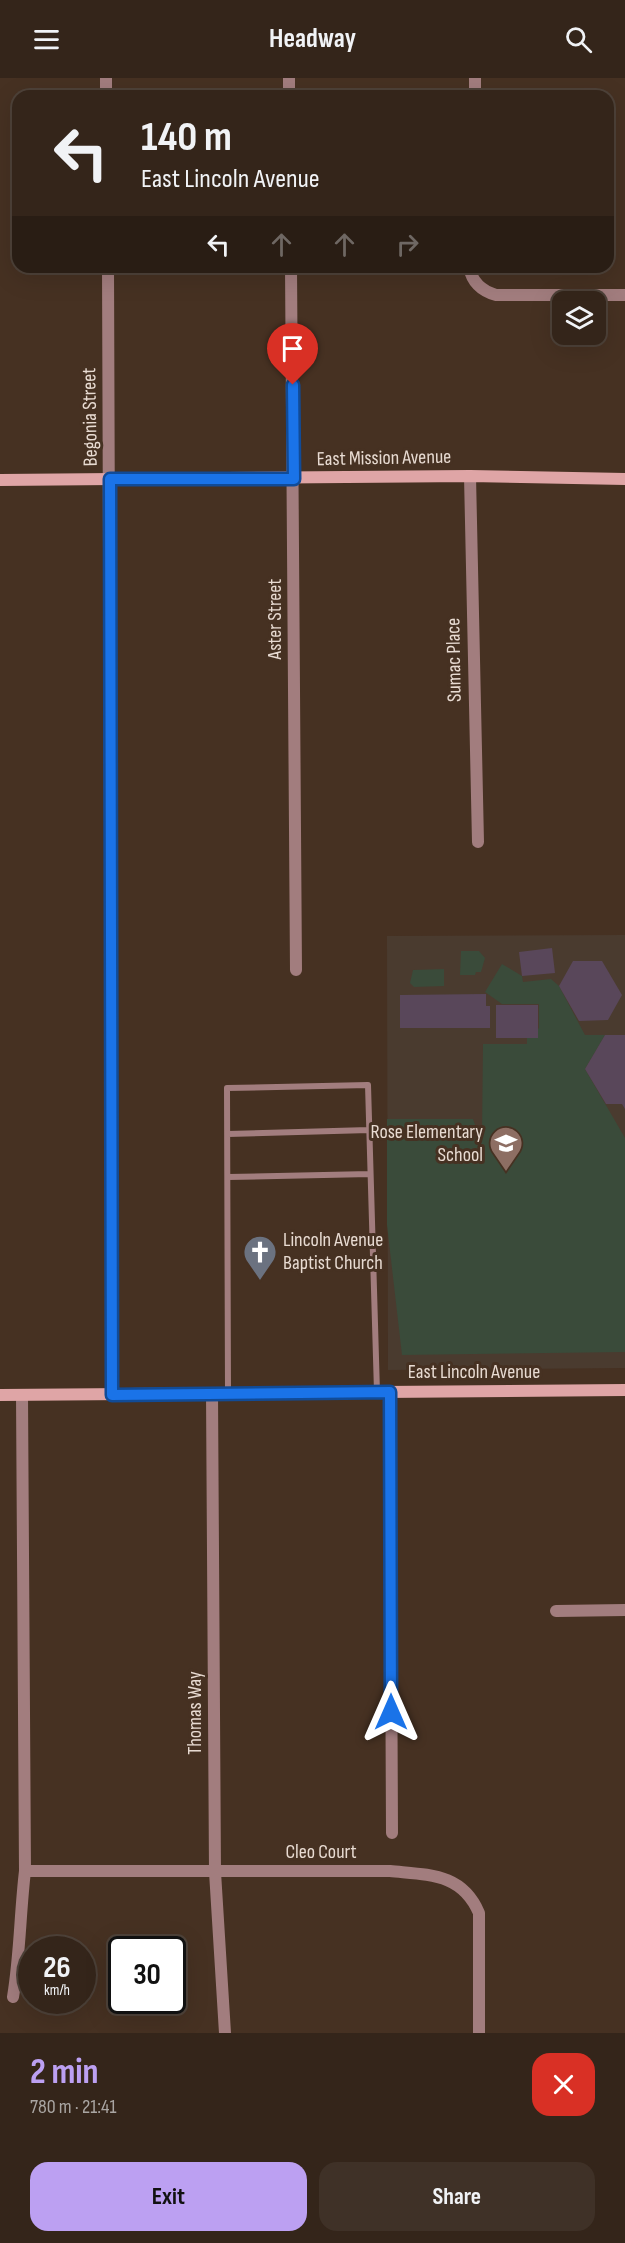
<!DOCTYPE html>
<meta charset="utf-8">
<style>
:root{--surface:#34251a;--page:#3f3127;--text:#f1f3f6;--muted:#a9a5a2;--line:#4e4239;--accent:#bca0f2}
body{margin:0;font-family:"Sofia Sans Condensed",sans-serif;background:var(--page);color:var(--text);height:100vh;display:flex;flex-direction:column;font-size:22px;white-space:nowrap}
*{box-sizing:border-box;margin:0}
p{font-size:20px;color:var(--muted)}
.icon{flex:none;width:33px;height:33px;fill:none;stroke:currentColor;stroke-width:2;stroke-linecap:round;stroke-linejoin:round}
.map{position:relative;height:1955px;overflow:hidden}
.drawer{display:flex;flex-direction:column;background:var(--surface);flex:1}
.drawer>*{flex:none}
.hud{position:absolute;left:12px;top:12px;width:602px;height:183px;border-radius:18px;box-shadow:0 6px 24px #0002,0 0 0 2px var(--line);background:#34251a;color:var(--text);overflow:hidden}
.fabs{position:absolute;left:552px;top:213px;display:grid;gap:12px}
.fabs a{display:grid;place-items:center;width:54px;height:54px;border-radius:12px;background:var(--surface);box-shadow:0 6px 24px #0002,0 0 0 2px var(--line);font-size:30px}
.speed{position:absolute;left:18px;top:1858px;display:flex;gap:12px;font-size:30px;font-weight:700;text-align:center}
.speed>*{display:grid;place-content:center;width:78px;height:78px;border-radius:50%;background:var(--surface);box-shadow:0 6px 24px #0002,0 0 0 2px var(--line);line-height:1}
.speed small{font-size:15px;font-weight:400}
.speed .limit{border:3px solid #111;border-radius:9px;background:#fff;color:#111}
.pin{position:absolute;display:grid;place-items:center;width:51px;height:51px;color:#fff;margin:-62px -26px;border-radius:50% 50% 50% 0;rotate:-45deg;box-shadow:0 0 6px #0007}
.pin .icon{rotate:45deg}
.me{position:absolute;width:66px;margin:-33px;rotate:0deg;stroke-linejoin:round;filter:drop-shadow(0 0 4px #0008)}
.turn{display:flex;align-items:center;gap:21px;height:126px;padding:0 30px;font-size:27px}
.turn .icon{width:78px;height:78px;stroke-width:2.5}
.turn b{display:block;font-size:42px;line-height:51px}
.lanes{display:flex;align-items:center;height:57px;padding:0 30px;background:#0003;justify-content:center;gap:30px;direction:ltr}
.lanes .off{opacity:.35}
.round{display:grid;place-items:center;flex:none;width:63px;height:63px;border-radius:18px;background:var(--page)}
.head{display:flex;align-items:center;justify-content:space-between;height:102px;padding:0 30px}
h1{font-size:36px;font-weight:700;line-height:45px;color:var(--accent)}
.primary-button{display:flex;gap:12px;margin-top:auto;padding:12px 30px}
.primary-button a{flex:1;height:69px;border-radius:18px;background:var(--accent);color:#111;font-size:24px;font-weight:700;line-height:69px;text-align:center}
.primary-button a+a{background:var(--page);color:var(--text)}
header{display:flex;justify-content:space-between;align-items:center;height:78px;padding:0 30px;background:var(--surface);font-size:27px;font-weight:700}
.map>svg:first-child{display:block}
.education{fill:#4a3b2f}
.green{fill:#3a4b3a}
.building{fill:#59475a}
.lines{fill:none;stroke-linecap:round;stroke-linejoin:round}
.lane{stroke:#a27d7e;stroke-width:6}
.street{stroke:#a27d7e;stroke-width:12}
.secondary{stroke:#dfa5a6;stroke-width:12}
.route-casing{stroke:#114b97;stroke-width:15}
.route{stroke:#1a73e8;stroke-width:10}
.labels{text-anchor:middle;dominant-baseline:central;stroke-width:6;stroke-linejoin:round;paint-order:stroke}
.street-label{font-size:20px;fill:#e8dbd2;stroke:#463122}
.poi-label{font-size:20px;fill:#e8dbd2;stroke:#463122;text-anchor:end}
</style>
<header><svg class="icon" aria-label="menu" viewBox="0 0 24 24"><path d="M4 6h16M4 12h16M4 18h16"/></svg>Headway<svg class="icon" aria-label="search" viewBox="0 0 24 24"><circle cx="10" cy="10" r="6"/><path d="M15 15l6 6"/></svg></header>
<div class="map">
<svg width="625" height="1955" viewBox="0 0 625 1955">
<rect width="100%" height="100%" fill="#463122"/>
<path class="education" d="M 625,857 L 625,1290 L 388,1292 L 387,858 Z"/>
<path class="green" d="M 461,873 L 479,873 L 485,880 L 481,894 L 476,894 L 475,897 L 460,897 Z
M 502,886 L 522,898 L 523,904 L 551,901 L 559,908 L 585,957 L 605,957 L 585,991 L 625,1060 L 625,1274 L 402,1277 L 387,1147 L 387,1041 L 473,1041 L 479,1058 L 482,1058 L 483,966 L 527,966 L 527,960 L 539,950 L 539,926 L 502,926 L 485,914 Z
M 444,891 L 444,908 L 414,909 L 410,905 L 413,892 Z"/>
<path class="building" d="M 552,870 L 555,895 L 522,898 L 519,874 Z
M 573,883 L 602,883 L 622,917 L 608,942 L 579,943 L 559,908 Z
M 486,916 L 486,928 L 490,928 L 490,950 L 400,950 L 400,917 Z
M 496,927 L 538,927 L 538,960 L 496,960 Z
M 605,957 L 625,957 L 625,1031 L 622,1026 L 606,1026 L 585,991 Z"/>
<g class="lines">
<path class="lane" d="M 228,1056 L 369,1052
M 228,1099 L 370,1096
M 228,1315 L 227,1010 L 368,1007 L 377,1314"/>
<path class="street" d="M 106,0 L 106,18
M 289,0 L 289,18
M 475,0 L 475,18
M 108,189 L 112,1317
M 291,189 L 296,892
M 469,189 C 472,204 482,213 496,217 L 625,217
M 470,398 L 478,764
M 390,1314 L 392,1755
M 212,1315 L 215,1794 L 225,1955
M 556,1533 L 625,1532
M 25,1793 L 390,1793 C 429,1797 462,1795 479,1835 L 479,1955
M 13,1919 C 20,1877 20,1835 25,1793 L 22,1317"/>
<path class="secondary" d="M 0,402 L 470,398 L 625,401
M 0,1317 L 625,1312"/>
</g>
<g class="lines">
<defs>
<path id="route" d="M 293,307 L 294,401 L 110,401 L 112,1317 L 390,1314 L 391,1634"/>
</defs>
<use href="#route" class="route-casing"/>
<use href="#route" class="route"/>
</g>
<defs>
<symbol id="school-pin" viewBox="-11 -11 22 30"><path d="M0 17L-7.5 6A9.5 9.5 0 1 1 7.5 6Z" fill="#8d6e63" stroke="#463122"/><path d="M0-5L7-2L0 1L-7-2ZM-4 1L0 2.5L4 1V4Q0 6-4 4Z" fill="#fff"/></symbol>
<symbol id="church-pin" viewBox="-11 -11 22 30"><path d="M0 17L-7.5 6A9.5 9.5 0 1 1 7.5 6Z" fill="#6b7280" stroke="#463122"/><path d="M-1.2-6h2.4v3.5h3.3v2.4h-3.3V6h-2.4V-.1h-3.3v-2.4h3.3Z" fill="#fff"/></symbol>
</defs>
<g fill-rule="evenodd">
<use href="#school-pin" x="487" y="1046" width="38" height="52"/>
<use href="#church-pin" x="241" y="1155" width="38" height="52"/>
</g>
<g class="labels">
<g class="street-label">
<text transform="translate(90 339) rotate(-91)">Begonia Street</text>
<text transform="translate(384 380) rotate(-1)">East Mission Avenue</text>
<text transform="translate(275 541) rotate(-90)">Aster Street</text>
<text transform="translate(454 582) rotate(-91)">Sumac Place</text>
<text x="474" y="1294">East Lincoln Avenue</text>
<text transform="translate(195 1635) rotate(-90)">Thomas Way</text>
<text x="321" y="1774">Cleo Court</text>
</g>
<g class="poi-label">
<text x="483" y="1054">Rose Elementary<tspan x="483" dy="23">School</tspan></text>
<text x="283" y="1162" text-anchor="start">Lincoln Avenue<tspan x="283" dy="23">Baptist Church</tspan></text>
</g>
</g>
</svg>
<div class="fabs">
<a><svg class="icon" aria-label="layers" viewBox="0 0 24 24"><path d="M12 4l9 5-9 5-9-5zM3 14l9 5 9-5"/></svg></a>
</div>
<div class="speed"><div>26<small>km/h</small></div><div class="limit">30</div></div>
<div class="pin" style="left:293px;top:307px;background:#d93025"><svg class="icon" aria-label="arrive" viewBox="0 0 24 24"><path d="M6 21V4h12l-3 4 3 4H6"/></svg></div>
<svg class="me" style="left:391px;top:1634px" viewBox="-20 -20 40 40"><path d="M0-17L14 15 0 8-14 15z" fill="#1a73e8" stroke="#fff" stroke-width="4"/></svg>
<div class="hud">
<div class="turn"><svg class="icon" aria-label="left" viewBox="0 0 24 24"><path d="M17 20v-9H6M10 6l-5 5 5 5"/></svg><div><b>140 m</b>East Lincoln Avenue</div></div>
<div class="lanes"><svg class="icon" aria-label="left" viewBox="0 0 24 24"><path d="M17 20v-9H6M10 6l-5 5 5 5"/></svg><svg class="icon off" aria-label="ahead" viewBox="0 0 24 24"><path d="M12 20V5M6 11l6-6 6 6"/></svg><svg class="icon off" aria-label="ahead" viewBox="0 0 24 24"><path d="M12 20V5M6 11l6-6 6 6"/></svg><svg class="icon off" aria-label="right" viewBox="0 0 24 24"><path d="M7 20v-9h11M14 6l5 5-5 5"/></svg></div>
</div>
</div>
<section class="drawer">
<div class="head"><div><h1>2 min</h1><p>780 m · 21:41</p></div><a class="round" style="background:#d93025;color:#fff"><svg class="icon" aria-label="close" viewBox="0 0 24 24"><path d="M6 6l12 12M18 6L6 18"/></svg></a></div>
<div class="primary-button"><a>Exit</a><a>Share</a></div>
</section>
